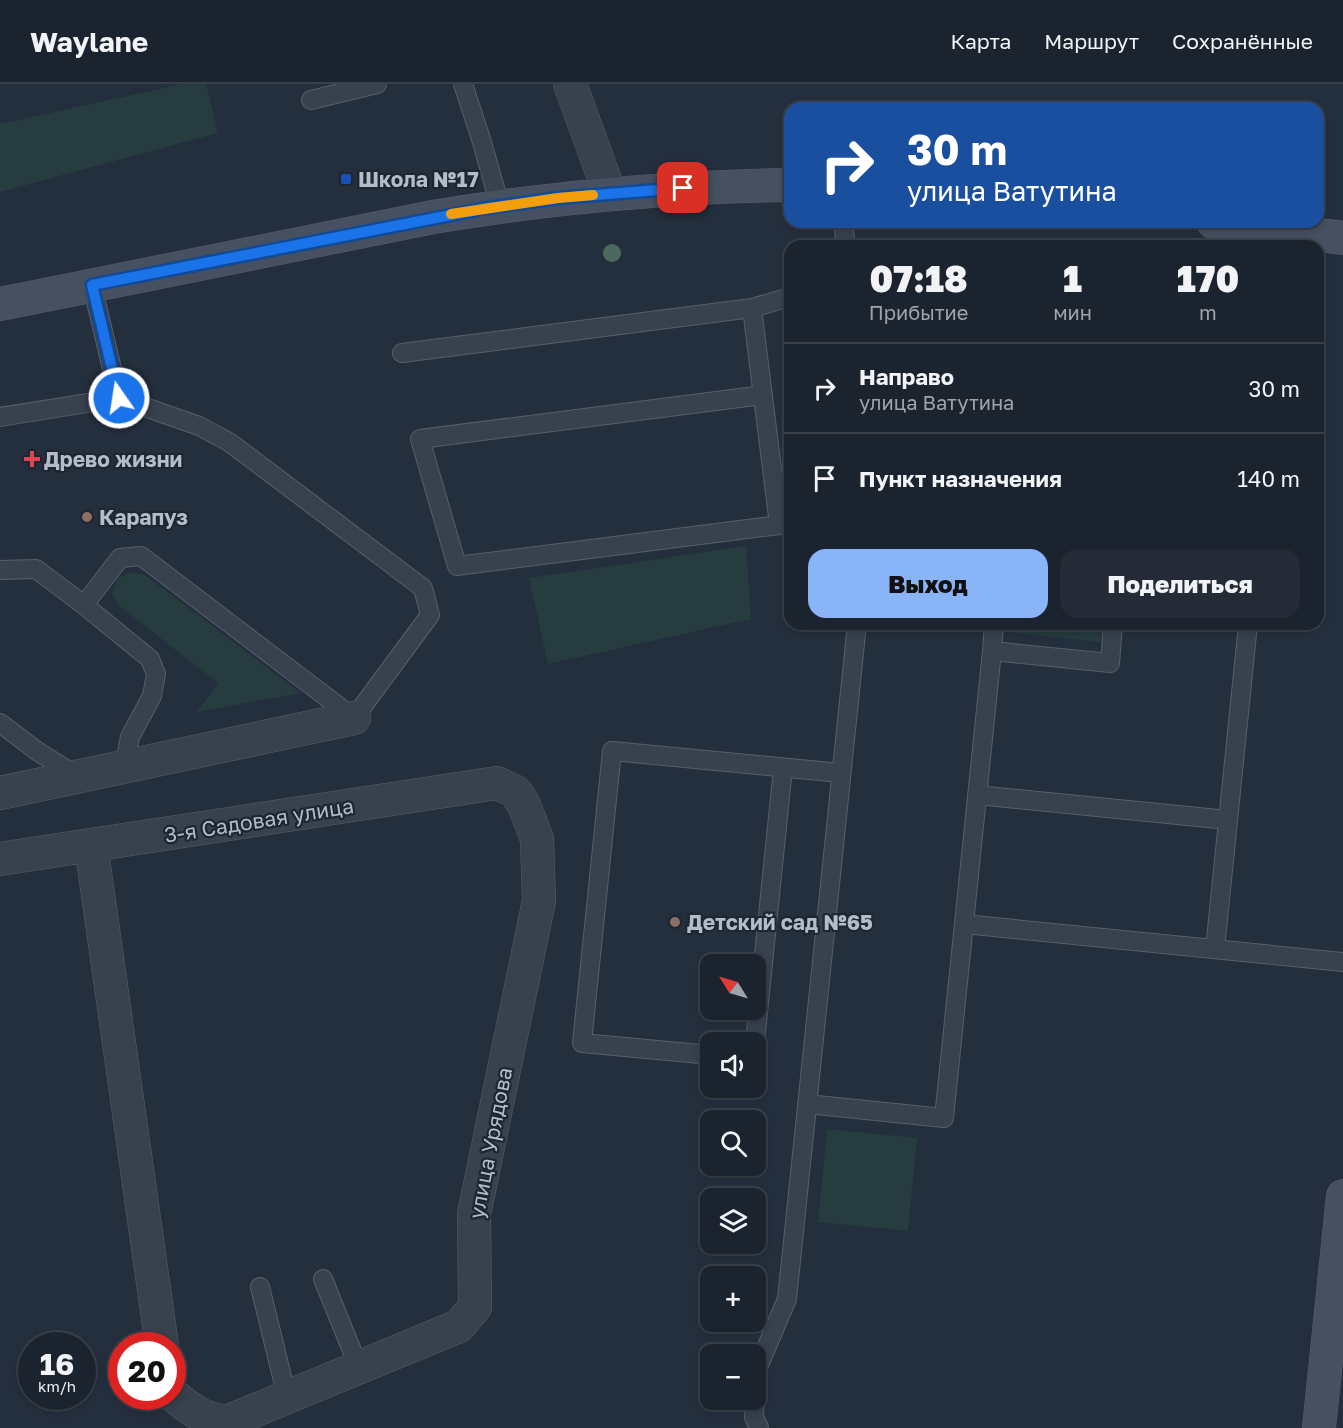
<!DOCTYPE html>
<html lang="ru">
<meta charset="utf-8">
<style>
:root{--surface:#1b232e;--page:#242b36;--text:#f1f3f6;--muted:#a0a4aa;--line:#39404a;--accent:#8ab4f8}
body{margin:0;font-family:"Golos Text",sans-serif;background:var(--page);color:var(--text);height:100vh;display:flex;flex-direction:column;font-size:22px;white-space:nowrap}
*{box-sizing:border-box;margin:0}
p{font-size:20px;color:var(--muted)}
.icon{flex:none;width:33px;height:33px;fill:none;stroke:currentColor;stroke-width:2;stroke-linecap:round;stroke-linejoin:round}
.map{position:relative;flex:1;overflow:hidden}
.drawer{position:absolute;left:784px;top:156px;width:540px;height:390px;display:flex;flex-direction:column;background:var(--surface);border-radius:18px;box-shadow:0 3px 9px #0003,0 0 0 2px var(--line)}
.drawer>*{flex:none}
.top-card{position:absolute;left:784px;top:18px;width:540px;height:126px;border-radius:18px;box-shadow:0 3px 9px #0003,0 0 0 2px var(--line);background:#1a4fa0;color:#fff;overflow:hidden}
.needle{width:39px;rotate:307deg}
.tools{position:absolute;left:700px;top:870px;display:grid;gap:12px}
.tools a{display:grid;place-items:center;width:66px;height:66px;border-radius:12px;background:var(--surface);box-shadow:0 3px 9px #0003,0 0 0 2px var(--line);font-size:30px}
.speed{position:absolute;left:18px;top:1248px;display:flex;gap:12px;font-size:30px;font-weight:700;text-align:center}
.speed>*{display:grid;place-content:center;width:78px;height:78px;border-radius:50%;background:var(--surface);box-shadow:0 3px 9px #0003,0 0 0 2px var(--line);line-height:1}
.speed small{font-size:15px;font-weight:400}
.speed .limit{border:9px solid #d22;background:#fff;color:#111}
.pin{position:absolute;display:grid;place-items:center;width:51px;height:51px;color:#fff;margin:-26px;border-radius:12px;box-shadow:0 3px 9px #0006}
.me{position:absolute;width:66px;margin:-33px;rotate:347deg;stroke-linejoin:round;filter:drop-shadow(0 0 4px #0008)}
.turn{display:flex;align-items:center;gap:21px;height:126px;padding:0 24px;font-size:27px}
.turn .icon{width:78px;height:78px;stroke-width:2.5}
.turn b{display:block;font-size:42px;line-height:51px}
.eta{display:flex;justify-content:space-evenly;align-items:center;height:102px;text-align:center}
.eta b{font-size:36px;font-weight:800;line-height:42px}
.button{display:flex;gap:12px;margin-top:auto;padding:12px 24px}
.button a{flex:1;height:69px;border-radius:18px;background:var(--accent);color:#111;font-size:24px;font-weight:800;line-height:69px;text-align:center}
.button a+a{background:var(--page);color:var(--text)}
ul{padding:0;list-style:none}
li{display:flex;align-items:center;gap:18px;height:90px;padding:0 24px;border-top:2px solid var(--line)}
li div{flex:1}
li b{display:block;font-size:22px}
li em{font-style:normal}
header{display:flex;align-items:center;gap:36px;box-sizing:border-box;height:84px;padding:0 30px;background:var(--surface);border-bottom:2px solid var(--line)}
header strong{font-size:28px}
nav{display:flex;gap:33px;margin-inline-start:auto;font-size:21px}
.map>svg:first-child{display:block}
.green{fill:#263c3f}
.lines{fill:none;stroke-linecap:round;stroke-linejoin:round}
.service-casing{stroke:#565f6c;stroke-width:20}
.minor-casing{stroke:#565f6c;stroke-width:34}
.secondary-casing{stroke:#565f6c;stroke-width:34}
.service{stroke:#38414e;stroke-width:18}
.minor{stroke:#38414e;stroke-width:33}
.secondary{stroke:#465061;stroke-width:33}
.tree{fill:#4b6a5d}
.route-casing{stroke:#114b97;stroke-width:15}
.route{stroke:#1a73e8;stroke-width:10}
.slow{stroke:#f59e0b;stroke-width:10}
.transit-dot{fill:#1a4fb4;stroke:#1d2633;stroke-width:2}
.health-dot{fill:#e0444e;stroke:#1d2633;stroke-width:2}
.education-dot{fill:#8d6e63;stroke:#1d2633;stroke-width:2}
.labels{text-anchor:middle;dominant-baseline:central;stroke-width:4.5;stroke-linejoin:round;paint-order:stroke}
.poi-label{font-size:21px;font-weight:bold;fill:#b4bcc9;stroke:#1d2633;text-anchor:start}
.street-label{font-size:21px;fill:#b4bcc9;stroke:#1d2633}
</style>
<header>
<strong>Waylane</strong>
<nav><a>Карта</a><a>Маршрут</a><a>Сохранённые</a></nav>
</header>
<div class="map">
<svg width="1343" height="1344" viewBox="0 0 1343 1344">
<rect width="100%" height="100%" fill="#242f3e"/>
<path class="green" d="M 182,0 L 206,0 L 218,49 L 0,108 L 0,40 Z
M 746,462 L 751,535 L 548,580 L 529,494 Z
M 128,488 L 145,491 L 301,609 L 197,628 L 218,599 L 118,521 L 112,509 L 117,496 Z
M 1008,540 L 1103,540 L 1101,558 L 1007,548 Z
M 827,1045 L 917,1054 L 908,1147 L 818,1138 Z"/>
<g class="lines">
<defs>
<path id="service" d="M 463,0 L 481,55 L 500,122
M 311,16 L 377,0
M 843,138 L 846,162
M 752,224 L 779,441 L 457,482 L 420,355 L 763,311
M 402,269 L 752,224 L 790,213
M 0,333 L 119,314
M 0,486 L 36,485 L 84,521 L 150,575 L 156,590 L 152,612 L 130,653 L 124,683
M 84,521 L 120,474 L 141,472 L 354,634 L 430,531 L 423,504 L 229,358 L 199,342 L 119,314 L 92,201
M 994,540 L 992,567 L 1110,579 L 1113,540
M 0,639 L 37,667 L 77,692
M 977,711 L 1228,736
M 964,840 L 1343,878
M 1215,865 L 1248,540
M 755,958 L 783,684
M 711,971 L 582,959 L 612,667 L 841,689
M 807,1020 L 944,1034 L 992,567
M 323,1195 L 359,1284
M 260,1203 L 287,1313
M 756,1288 L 787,1215 L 857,540
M 755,1316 L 754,1333 L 759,1344"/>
<path id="minor" d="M 570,0 L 610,110
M 0,709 L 354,634
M 91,761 L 162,1262
M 0,775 L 497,699 L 516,708 L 524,721 L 537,755 L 539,817 L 474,1130 L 475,1223 L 459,1242 L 227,1338 C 202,1334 192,1327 172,1310"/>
<path id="secondary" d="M 1213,138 L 1343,154
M 0,220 L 433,133 C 553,113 669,103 790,101
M 1319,1344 L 1343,1112"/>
</defs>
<use href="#service" class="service-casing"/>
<use href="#minor" class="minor-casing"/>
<use href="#secondary" class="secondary-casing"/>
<use href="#service" class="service"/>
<use href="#minor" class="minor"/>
<use href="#secondary" class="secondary"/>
</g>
<circle class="tree" cx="612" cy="169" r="9"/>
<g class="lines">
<defs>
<path id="route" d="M 119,314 L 92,201 L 487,124 L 558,114 L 683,104"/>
</defs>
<use href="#route" class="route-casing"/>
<use href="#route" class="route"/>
<path class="slow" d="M 451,130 L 558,114 L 593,111"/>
</g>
<rect class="transit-dot" x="340" y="89" width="12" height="12" rx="3"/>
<path class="health-dot" d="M29 366h6v6h6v6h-6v6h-6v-6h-6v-6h6z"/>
<g class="education-dot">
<circle cx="87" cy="433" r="6"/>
<circle cx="675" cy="838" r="6"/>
</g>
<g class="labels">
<g class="poi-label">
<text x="358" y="95">Школа №17</text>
<text x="44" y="375">Древо жизни</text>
<text x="99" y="433">Карапуз</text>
<text x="687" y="838">Детский сад №65</text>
</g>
<g class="street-label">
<text transform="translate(259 736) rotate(-9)">3-я Садовая улица</text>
<text transform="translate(490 1059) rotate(-79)">улица Урядова</text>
</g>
</g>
</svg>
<div class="tools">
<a><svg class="needle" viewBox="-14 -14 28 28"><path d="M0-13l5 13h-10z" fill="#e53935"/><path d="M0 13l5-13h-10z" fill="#a0a4aa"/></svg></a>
<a><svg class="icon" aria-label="sound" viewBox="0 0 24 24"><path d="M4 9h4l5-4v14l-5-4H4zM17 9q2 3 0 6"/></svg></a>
<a><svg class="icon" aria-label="search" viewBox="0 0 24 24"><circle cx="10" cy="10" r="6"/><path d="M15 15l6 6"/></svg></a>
<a><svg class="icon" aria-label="layers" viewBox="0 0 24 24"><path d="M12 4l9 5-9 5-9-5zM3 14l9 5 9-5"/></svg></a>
<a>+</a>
<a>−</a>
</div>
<div class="speed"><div>16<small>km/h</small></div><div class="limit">20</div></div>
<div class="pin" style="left:683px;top:104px;background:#d93025"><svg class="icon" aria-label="arrive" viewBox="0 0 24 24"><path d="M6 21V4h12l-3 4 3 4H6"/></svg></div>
<svg class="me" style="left:119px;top:314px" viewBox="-20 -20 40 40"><circle r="17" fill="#1a73e8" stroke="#fff" stroke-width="3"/><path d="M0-11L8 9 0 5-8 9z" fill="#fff"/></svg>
<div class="top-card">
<div class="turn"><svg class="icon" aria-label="right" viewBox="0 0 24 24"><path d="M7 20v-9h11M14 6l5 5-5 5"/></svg><div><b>30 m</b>улица Ватутина</div></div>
</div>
<section class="drawer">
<div class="eta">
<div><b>07:18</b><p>Прибытие</p></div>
<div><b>1</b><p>мин</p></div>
<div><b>170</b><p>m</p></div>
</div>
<ul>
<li><svg class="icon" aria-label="right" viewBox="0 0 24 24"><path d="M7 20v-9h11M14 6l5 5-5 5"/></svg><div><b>Направо</b><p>улица Ватутина</p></div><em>30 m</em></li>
<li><svg class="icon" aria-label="arrive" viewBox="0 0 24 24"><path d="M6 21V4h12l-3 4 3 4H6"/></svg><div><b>Пункт назначения</b></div><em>140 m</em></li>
</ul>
<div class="button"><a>Выход</a><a>Поделиться</a></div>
</section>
</div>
